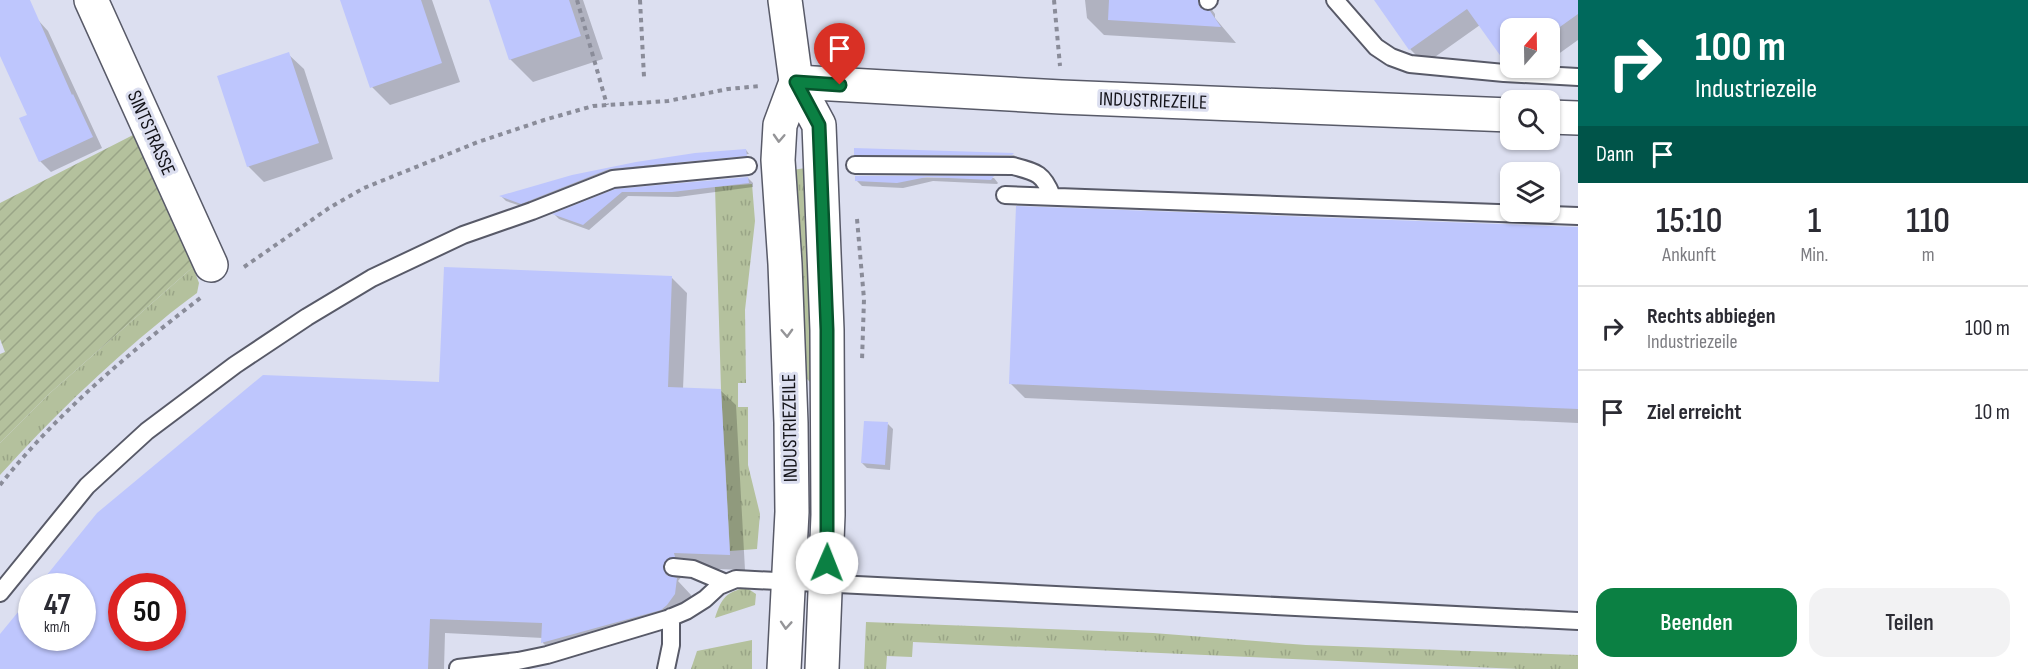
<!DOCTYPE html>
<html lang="de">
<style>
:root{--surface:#fff;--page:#f2f2f3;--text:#2b2b33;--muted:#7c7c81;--line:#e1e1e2;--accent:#0b8043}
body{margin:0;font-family:"Sofia Sans Condensed",sans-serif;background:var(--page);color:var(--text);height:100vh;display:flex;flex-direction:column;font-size:22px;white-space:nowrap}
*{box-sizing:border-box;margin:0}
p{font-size:20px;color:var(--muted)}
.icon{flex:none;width:33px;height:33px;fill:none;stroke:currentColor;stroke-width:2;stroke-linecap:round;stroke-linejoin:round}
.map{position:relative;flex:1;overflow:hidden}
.sheet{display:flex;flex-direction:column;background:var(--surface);width:450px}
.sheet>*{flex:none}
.hud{background:#00695c;color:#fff;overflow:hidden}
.needle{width:39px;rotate:20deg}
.tools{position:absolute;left:1500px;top:18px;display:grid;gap:12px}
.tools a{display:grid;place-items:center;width:60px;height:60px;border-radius:12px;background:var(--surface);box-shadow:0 2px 4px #0004;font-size:30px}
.speed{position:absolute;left:18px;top:573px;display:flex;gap:12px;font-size:30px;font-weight:700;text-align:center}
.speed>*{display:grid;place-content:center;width:78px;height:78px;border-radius:50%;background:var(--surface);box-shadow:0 2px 4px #0004;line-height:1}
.speed small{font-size:15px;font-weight:400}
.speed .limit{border:9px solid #d22;background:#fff;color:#111}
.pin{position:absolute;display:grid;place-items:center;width:51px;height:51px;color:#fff;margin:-62px -26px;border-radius:50% 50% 50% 0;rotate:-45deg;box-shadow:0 0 6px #0007}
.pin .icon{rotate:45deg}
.me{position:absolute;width:66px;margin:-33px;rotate:1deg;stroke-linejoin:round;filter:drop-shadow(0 0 4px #0008)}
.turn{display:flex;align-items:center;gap:21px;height:126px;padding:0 18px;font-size:27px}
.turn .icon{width:78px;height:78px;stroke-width:2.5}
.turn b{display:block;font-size:42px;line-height:51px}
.then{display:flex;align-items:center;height:57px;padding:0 18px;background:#0003;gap:12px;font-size:22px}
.eta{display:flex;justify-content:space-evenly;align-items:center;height:102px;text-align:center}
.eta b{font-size:36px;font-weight:600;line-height:42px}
.action{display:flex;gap:12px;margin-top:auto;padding:12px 18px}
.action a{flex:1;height:69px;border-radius:18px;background:var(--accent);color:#fff;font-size:24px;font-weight:600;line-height:69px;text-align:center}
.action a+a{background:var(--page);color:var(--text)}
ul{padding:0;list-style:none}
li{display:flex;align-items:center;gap:18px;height:84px;padding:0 18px;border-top:2px solid var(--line)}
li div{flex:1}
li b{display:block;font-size:22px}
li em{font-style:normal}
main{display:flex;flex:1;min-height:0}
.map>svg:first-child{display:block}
.grass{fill:url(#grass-tufts)}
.garden{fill:url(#garden-furrows)}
.shadow{fill:#0003;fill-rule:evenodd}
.building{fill:#bec6fd;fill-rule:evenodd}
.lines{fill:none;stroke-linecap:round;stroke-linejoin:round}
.lane-casing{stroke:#585a68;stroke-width:20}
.street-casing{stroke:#585a68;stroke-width:36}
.secondary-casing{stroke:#585a68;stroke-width:36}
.path{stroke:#8a8c99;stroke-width:4;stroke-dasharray:4.5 4.5;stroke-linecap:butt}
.lane{stroke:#fff;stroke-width:16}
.street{stroke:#fff;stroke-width:33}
.secondary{stroke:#fff;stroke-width:33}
.oneway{stroke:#959598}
.route-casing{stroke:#07532c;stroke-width:15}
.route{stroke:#0b8043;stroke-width:10}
.labels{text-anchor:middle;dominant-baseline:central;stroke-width:6;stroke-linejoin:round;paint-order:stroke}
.street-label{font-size:20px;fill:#131319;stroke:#dcdff0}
</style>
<main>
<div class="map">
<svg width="1578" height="669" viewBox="0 0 1578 669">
<defs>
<pattern id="grass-tufts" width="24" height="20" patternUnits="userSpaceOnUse" patternTransform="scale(1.5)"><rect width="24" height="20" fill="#b4c19d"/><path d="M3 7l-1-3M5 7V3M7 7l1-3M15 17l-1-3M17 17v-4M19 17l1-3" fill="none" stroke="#9aa587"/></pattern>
<pattern id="garden-furrows" width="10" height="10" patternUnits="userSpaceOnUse" patternTransform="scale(1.5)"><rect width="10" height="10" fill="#b4c19d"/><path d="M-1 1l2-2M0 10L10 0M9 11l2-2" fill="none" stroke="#9aa587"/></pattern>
</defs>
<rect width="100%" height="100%" fill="#dcdff0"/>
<path class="grass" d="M 806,168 L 814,378 L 810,382 L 807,379 L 803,363 L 792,170 Z
M 752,184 L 755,221 L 745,310 L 746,383 L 738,383 L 738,407 L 748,407 L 748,465 L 760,514 L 757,549 L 730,551 L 721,389 L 715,187 Z
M 193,267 L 199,283 L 197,293 C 185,302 172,311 161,321 C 103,368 50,420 0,475 L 0,443 L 50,393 Z
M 747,588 L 756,594 L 755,605 L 715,618 C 721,599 726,591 747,588 Z
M 866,622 L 1153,633 L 1306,645 L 1578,655 L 1578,669 L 1519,669 L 913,642 L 912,657 L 887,656 L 886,669 L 864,669 Z
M 752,640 L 752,669 L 691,669 L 697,651 Z"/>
<path class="garden" d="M 133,135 L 193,267 L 50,393 L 0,443 L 0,354 L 5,352 L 0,339 L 0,203 Z"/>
<path class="shadow" d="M 0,0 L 27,0 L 38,20 L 48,31 L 102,148 L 51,172 L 40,161 L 29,116 L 0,52 Z
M 342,0 L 432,0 L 460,82 L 390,105 L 372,87 Z
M 490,0 L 583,0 L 603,59 L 533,82 L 510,59 Z
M 1085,0 L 1220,0 L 1210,7 L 1215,14 L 1215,18 L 1236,43 L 1104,35 L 1087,18 Z
M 1385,0 L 1578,0 L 1578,40 L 1550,60 L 1550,28 L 1510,28 L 1510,64 L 1480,25 L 1425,64 L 1410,49 Z
M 288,54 L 304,69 L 333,159 L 264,182 L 248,166 Z
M 856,149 L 1014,155 L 1018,159 L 861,159 L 856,154 Z
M 746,150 L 749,154 L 683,160 L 676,162 L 676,164 L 751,157 L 751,160 L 615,174 L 527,208 L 506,201 L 502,197 L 572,176 L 636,164 Z
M 857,177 L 994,178 L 998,183 L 997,184 L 933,181 L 903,188 L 862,186 L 857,181 Z
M 748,178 L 753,183 L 753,187 L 678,197 L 628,196 L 589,230 L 559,219 L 555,215 L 616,191 Z
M 1578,229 L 1578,423 L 1025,398 L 1010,383 Z
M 672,278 L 687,293 L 683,389 L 720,390 L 736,405 L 745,570 L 689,568 L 678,581 L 691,595 L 690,609 L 558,658 L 543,643 L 543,638 L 445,633 L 444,669 L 0,669 L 32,638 L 82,638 L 82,586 L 40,586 L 97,515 L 441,384 ZM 122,586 L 172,586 L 172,638 L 122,638 Z
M 888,424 L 893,429 L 890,470 L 867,468 L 862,463 Z"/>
<path class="building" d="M 0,0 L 30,0 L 72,95 L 73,94 L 93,137 L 39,162 L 19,118 L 27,115 L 0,56 Z
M 340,0 L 421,0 L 442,63 L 370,88 Z
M 489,0 L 569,0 L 581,36 L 509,60 Z
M 1109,0 L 1198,0 L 1200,8 L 1210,11 L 1221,27 L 1108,20 Z
M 1374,0 L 1578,0 L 1578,14 L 1550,34 L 1550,28 L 1510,28 L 1510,60 L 1502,58 L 1467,9 L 1409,50 Z
M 289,52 L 319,143 L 247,167 L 217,76 Z
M 854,148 L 1014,153 L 1012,155 L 854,155 Z
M 746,149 L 747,156 L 609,169 L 521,204 L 499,196 L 572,175 L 636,162 L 695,153 Z
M 855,176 L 994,176 L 991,180 L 927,177 L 897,183 L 855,181 Z
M 748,177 L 749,183 L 672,192 L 622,192 L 583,225 L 552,214 L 615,189 Z
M 1016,206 L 1578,227 L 1578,409 L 1009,384 Z
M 444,267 L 672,276 L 668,387 L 721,389 L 730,555 L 674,553 L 675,557 L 668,558 L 663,567 L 666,575 L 677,578 L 675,594 L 667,605 L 661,610 L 541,643 L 542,623 L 430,619 L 428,669 L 0,669 L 0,634 L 32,595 L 32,638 L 82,638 L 82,586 L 38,586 L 97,513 L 263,375 L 439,382 ZM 122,586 L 172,586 L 172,638 L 122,638 Z
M 864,421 L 888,422 L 885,465 L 861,463 Z"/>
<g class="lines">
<defs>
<path id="lane" d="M 1335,0 L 1376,47 L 1391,57 L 1410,64 L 1504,73 L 1578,77
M 1208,1 L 1209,0
M 855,165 L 1013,166 C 1036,172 1043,173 1052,196
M 1005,195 L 1578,216
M 673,567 L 693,569 L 726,583
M 0,593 L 87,486 L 147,431 L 235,365 L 307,317 L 372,278 L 463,235 L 532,211 L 613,179 L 748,166
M 458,668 L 518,661 L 547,655 L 667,619 L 686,611 L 705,599 L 719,586 L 736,579 L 1578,621
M 666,669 L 671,645 L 671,617"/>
<path id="street" d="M 91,0 L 211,265
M 796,82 L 1061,97 L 1510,115
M 1550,117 L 1578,118"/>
<path id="secondary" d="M 785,0 L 796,82 L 819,125 L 827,330 L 828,515 L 822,669
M 784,669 L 792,512 L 791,423 L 785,264 L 778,160 L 780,125 L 796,82"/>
</defs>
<use href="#lane" class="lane-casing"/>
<use href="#street" class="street-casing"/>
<use href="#secondary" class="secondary-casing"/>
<path class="path" d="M 577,0 L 607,105
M 640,0 L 644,77
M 1054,0 L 1060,66
M 857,219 L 864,299 L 862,361
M 244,267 L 329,208 L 364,188 L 478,142 L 544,120 L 593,106 L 668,101 L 728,89 L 760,86
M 0,485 C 58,412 130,352 203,296"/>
<use href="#lane" class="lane"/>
<use href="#street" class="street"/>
<use href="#secondary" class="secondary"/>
</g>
<defs><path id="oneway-chevron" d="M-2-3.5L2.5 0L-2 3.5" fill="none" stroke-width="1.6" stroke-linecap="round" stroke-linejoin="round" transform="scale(1.5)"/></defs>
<g class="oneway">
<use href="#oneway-chevron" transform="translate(779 138) rotate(93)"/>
<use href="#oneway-chevron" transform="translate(787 333) rotate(88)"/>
<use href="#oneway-chevron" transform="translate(786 625) rotate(94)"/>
</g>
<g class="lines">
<defs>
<path id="route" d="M 827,563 L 827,330 L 819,125 L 796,82 L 840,85"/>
</defs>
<use href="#route" class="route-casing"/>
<use href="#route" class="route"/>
</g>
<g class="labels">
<g class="street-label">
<text transform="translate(1153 101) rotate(2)">INDUSTRIEZEILE</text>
<text transform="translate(151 133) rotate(66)">SINTSTRASSE</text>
<text transform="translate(790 428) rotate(-91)">INDUSTRIEZEILE</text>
</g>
</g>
</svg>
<div class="tools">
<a><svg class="needle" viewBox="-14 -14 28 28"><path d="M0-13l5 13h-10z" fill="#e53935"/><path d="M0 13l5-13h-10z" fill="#7c7c81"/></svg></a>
<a><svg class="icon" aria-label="search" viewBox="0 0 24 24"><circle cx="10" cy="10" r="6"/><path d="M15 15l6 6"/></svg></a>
<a><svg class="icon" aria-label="layers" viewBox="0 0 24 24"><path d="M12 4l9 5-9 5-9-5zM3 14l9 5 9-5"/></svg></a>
</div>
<div class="speed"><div>47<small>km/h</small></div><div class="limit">50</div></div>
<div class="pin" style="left:840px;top:85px;background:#d93025"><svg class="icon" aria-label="arrive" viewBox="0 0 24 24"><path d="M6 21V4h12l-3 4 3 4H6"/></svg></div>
<svg class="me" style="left:827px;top:563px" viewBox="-20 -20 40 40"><circle r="19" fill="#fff"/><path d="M0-13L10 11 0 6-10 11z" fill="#0b8043"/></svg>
</div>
<section class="sheet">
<div class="hud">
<div class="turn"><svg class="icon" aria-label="right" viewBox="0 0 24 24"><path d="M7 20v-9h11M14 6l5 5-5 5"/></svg><div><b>100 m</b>Industriezeile</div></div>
<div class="then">Dann<svg class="icon" aria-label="arrive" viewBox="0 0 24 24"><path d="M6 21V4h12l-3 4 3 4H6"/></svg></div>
</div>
<div class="eta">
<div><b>15:10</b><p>Ankunft</p></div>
<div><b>1</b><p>Min.</p></div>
<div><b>110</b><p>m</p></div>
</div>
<ul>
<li><svg class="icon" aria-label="right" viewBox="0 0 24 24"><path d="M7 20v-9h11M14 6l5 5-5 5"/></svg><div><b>Rechts abbiegen</b><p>Industriezeile</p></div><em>100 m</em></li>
<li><svg class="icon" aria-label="arrive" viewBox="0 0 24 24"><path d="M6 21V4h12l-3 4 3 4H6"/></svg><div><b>Ziel erreicht</b></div><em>10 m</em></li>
</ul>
<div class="action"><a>Beenden</a><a>Teilen</a></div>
</section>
</main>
